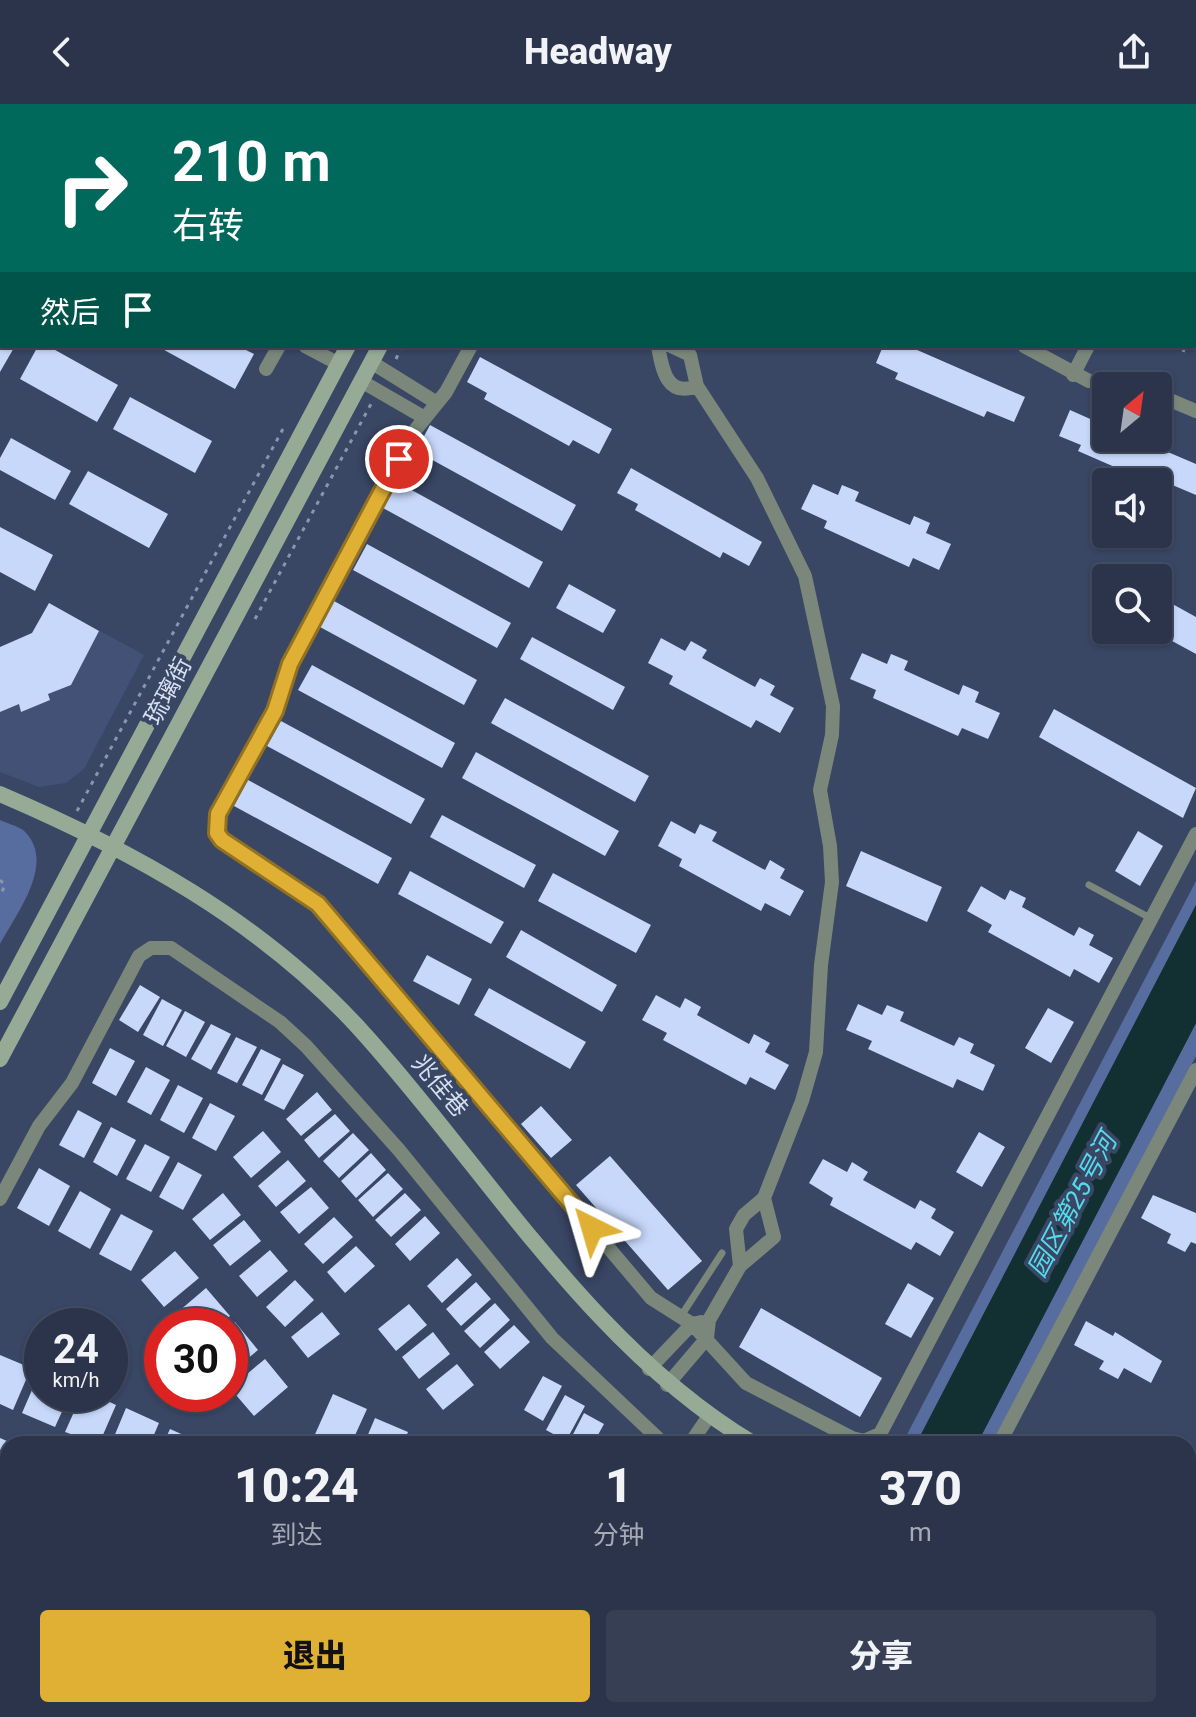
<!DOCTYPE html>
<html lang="zh">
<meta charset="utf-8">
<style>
:root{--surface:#2b344b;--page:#373f55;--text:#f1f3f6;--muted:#a6aab5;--line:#474f63;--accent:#e0b034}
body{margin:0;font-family:Roboto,"Noto Sans SC",sans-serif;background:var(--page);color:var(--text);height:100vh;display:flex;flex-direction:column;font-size:30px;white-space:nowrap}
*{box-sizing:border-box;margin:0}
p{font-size:26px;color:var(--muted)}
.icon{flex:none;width:44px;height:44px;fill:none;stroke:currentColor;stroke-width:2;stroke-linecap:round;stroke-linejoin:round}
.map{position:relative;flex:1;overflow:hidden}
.sheet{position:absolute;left:0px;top:1332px;width:1196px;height:282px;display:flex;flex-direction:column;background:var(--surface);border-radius:24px 24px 0 0;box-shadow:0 2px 6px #0004,0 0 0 2px var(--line)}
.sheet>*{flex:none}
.guide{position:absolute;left:0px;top:0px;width:1196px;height:244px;box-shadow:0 2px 6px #0004,0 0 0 2px var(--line);background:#00695c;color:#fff;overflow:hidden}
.needle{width:52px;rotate:29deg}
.controls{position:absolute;left:1092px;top:268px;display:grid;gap:16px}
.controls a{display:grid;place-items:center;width:80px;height:80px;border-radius:8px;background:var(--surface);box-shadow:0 2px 6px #0004,0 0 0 2px var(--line);font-size:40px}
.speed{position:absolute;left:24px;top:1204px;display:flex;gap:16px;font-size:40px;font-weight:700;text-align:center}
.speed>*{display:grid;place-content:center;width:104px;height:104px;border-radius:50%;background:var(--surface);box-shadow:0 2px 6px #0004,0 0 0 2px var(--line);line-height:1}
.speed small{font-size:20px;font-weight:400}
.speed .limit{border:12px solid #d22;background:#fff;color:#111}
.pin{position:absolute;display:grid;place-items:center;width:68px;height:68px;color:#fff;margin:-34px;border:4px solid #fff;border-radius:50%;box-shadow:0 2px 8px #0007}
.me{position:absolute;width:88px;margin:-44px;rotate:320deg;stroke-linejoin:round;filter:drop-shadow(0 0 6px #0008)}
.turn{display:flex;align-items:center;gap:28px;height:168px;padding:0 40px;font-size:36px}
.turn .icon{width:104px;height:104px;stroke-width:2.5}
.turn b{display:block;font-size:56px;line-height:68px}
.then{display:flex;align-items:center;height:76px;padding:0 40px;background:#0003;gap:16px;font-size:30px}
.eta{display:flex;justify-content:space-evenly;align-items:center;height:136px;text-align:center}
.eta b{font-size:48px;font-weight:800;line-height:56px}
.primary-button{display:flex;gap:16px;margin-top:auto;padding:16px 40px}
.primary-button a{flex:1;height:92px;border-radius:8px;background:var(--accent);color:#111;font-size:32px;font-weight:800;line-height:92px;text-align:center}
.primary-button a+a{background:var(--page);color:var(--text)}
header{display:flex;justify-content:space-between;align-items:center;height:104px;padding:0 40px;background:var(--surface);font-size:36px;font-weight:800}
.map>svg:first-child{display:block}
.built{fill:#425175}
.green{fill:#576c9f}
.water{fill:#122f32}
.building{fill:#c7d8fb}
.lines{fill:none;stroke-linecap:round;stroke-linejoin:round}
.path{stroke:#8b95ad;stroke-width:3;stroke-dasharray:4 6;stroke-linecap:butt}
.lane{stroke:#7a877a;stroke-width:7}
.street{stroke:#7a877a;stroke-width:14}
.secondary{stroke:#96aa96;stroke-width:16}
.primary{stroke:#abc5ac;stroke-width:20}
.route-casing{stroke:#927222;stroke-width:20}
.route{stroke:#e0b034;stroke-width:14}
.labels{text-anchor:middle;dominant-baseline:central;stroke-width:8;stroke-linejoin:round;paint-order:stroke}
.street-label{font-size:24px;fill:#d7dff1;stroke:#394664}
.water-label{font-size:26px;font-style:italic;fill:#54dbeb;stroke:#394664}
</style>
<header><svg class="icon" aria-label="back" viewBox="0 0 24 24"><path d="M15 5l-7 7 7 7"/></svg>Headway<svg class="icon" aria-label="share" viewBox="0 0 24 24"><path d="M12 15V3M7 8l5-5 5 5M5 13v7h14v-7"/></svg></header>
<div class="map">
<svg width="1196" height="1613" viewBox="0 0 1196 1613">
<rect width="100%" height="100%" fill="#394664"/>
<path class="built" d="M 49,499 L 144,551 L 84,665 L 66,679 L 39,683 L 0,668 L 0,543 L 32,529 Z"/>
<path class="green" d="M 0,716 C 7,719 17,722 23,726 C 58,757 16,810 0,840 Z
M 1196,777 L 1196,801 L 916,1340 L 902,1340 Z
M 1196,919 L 1196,952 L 993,1340 L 977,1340 Z
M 1188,1570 L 1196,1574 L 1196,1613 L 833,1613 L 837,1606 L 1188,1606 Z"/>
<path class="water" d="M 1196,801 L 1196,919 L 977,1340 L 916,1340 Z
M 778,1606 L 837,1606 L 833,1613 L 775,1613 Z"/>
<path class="building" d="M 0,242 L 15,242 L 0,268 Z
M 38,242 L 48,242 L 118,281 L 97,318 L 20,275 Z
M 157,242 L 238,242 L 254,250 L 235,285 Z
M 883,242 L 908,242 L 1025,293 L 1014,318 L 987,307 L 984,313 L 895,275 L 898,269 L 876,259 Z
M 480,253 L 612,325 L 599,350 L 573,336 L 569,342 L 484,295 L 487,289 L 467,278 Z
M 130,293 L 212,337 L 195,369 L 113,325 Z
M 1070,306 L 1106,322 L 1106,334 L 1135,334 L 1196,360 L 1196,391 L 1170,380 L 1167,386 L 1158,382 L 1158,378 L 1149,378 L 1078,347 L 1081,341 L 1059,332 Z
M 430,321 L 576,401 L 562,427 L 416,347 Z
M 11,334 L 71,367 L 55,396 L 0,366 L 0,354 Z
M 631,364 L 762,438 L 749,462 L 723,448 L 720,454 L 635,406 L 638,400 L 617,389 Z
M 88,367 L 168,410 L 149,444 L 69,400 Z
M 397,378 L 543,458 L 529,484 L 383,404 Z
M 813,380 L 838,391 L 842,381 L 859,388 L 855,397 L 910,421 L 914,412 L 930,419 L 926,429 L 951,440 L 939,466 L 913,454 L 909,463 L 824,424 L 827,417 L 801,405 Z
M 0,423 L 53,451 L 35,487 L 0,468 Z
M 367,440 L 511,519 L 497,544 L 353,466 Z
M 569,480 L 616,506 L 603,529 L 556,504 Z
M 1158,492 L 1196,513 L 1196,550 L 1152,526 L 1158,526 Z
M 334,497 L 477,576 L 464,601 L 320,523 Z
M 49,499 L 99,527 L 71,581 L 48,590 L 50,596 L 21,608 L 19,600 L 0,608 L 0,543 L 32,529 Z
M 532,533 L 625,583 L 613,606 L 520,555 Z
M 661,534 L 685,547 L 691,537 L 707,546 L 702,554 L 755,583 L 760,574 L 775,582 L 770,591 L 794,604 L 780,629 L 756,616 L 751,624 L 669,580 L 673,572 L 648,559 Z
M 862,549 L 887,560 L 891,550 L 908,557 L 904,566 L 959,591 L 963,581 L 979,588 L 975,598 L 1000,609 L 988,635 L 962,624 L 958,632 L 873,594 L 876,586 L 850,575 Z
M 312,561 L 455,639 L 442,664 L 298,586 Z
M 505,594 L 649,672 L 635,698 L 491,619 Z
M 1054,605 L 1196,684 L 1183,714 L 1039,633 Z
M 281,617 L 425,695 L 411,720 L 267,642 Z
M 476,648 L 619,727 L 605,752 L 462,674 Z
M 248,676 L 392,754 L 378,780 L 234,702 Z
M 442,711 L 536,761 L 524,784 L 430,733 Z
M 671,717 L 695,730 L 700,720 L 717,728 L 712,737 L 765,766 L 770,756 L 785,765 L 780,774 L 804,787 L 790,812 L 765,799 L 761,807 L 679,762 L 682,755 L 658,742 Z
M 1138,727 L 1163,742 L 1140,782 L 1115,767 Z
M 861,747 L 942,783 L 927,818 L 846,782 Z
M 410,767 L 504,818 L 491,840 L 398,790 Z
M 553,769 L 651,821 L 636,849 L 538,797 Z
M 981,782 L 1005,796 L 1010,786 L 1026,794 L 1022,803 L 1074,832 L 1079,823 L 1094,831 L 1089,841 L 1113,854 L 1099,879 L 1074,865 L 1070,873 L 988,828 L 992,821 L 967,807 Z
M 521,826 L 617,881 L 602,908 L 506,853 Z
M 427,851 L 472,875 L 459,901 L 413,877 Z
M 140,881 L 160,893 L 138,928 L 119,916 Z
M 489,884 L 586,938 L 570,965 L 474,911 Z
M 656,891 L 680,904 L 685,894 L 701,903 L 697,911 L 749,940 L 754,930 L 770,939 L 765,948 L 789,961 L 775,986 L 750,973 L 746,981 L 663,936 L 667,929 L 642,916 Z
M 162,895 L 182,906 L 163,942 L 143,931 Z
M 858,900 L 882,911 L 887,901 L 904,908 L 900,917 L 954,942 L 959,933 L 974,940 L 970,949 L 995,961 L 983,987 L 957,975 L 953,984 L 868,945 L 872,937 L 846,926 Z
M 1048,904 L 1074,918 L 1051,959 L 1025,944 Z
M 185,907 L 205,918 L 186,953 L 166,942 Z
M 211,920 L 231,930 L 211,966 L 191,955 Z
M 236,933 L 257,943 L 237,979 L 217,969 Z
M 110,944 L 135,957 L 116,992 L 92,979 Z
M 261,945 L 281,955 L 262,991 L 242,981 Z
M 283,960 L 304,971 L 284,1006 L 264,996 Z
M 146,963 L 170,976 L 151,1011 L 127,998 Z
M 178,981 L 203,994 L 184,1029 L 160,1016 Z
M 317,988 L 332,1006 L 301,1032 L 286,1015 Z
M 210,999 L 235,1012 L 216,1047 L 192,1034 Z
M 541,1002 L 572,1036 L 551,1054 L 521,1020 Z
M 78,1006 L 102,1019 L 84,1054 L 59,1041 Z
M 335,1010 L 350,1027 L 319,1054 L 304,1036 Z
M 111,1023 L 136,1036 L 117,1072 L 93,1058 Z
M 263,1027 L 281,1048 L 251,1074 L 233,1053 Z
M 979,1028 L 1005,1043 L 982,1083 L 956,1068 Z
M 353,1029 L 369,1046 L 339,1074 L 323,1057 Z
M 145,1040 L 170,1053 L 151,1088 L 126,1075 Z
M 371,1049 L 386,1066 L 356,1094 L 341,1077 Z
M 610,1052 L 702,1157 L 668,1186 L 576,1081 Z
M 823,1055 L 847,1068 L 852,1058 L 868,1068 L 863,1076 L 915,1105 L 920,1096 L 936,1105 L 931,1114 L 954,1128 L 940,1152 L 916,1138 L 911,1146 L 830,1101 L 833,1094 L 809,1079 Z
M 288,1056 L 306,1077 L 276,1103 L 258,1082 Z
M 178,1058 L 202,1071 L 183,1106 L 159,1093 Z
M 39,1064 L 70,1082 L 49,1122 L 17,1104 Z
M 388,1069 L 403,1085 L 373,1113 L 358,1096 Z
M 311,1083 L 329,1104 L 299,1130 L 280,1108 Z
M 80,1087 L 111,1105 L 90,1145 L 58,1127 Z
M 223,1089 L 241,1111 L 210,1136 L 192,1115 Z
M 405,1089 L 421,1106 L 391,1133 L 375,1116 Z
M 1153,1091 L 1196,1109 L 1196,1140 L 1191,1138 L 1185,1148 L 1167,1139 L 1171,1130 L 1141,1114 Z
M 121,1110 L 153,1127 L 131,1167 L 99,1150 Z
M 425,1112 L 440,1129 L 410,1157 L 395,1140 Z
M 334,1113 L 353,1133 L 323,1160 L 304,1140 Z
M 244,1116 L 261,1137 L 230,1162 L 213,1141 Z
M 356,1142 L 375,1162 L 345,1189 L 327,1168 Z
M 270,1146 L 288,1167 L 257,1193 L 239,1172 Z
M 175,1147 L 199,1174 L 164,1203 L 141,1176 Z
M 457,1154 L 472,1171 L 442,1199 L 427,1182 Z
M 295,1176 L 314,1196 L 285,1223 L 266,1203 Z
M 476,1178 L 491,1195 L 461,1222 L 446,1205 Z
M 908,1179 L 934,1194 L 911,1234 L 885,1220 Z
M 206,1184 L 230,1212 L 217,1222 L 179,1222 L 172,1213 Z
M 495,1199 L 510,1216 L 480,1244 L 464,1227 Z
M 409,1200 L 427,1221 L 396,1247 L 378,1225 Z
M 761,1204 L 882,1274 L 860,1313 L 739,1243 Z
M 322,1208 L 340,1230 L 308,1254 L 291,1233 Z
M 1086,1217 L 1113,1232 L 1115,1228 L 1162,1257 L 1151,1279 L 1124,1264 L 1118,1275 L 1099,1265 L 1104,1257 L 1074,1241 Z
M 235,1218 L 258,1246 L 230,1269 L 230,1222 Z
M 514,1221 L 530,1238 L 500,1265 L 484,1248 Z
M 433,1228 L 450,1250 L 419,1275 L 402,1253 Z
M 0,1251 L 31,1264 L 13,1306 L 0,1300 Z
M 265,1255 L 288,1283 L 254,1312 L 230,1284 Z
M 457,1260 L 474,1281 L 443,1306 L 426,1285 Z
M 42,1263 L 42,1290 L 70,1290 L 55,1323 L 22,1309 Z
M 543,1272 L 562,1282 L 543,1317 L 524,1306 Z
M 82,1290 L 93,1290 L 116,1301 L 99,1340 L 65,1328 Z
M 333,1290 L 367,1305 L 351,1340 L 312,1337 Z
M 565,1291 L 585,1302 L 566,1337 L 546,1326 Z
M 126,1304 L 159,1319 L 150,1340 L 111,1340 Z
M 584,1309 L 604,1320 L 593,1340 L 568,1340 Z
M 375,1314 L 408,1328 L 403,1340 L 364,1340 Z
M 170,1325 L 204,1340 L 163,1340 Z
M 0,1334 L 14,1340 L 8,1340 L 8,1353 L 0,1372 Z
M 0,1416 L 8,1420 L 8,1446 L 0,1465 Z
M 0,1492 L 8,1495 L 8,1538 L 0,1535 Z
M 191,1606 L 222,1606 L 219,1613 L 188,1613 Z
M 356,1606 L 387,1606 L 384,1613 L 353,1613 Z
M 396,1606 L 424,1606 L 426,1607 L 424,1613 L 393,1613 Z"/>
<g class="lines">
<path class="path" d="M 583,0 L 588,2
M 782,0 L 785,2
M 455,2 L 456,0
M 539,2 L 540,0
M 1173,242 L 1185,247
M 396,255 L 402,242
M 255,515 L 371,300
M 77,707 L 284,323
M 0,776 L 5,781 L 0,792"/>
<path class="lane" d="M 1089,781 L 1152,815
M 681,1212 L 722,1149"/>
<path class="street" d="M 260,0 L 260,2
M 867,0 L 872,2
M 1194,138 L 1196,138
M 305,242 L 339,260
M 471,242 L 446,288 L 412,330 L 290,560 L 275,607 L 218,710 L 217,729 L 222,736 L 318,800 L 651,1194 L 692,1220 L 746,1279 L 852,1334 L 864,1337 L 880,1330 L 1196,730
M 658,242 C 662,264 666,294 697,282
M 671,242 L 690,251 L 697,282 L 757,374 L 805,472 L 833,602 L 832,631 L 820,686 L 830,742 L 832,778 L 821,861 L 816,948 L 802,997 L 764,1094 L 744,1111 L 736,1125 L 740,1162
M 1024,242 L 1089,277 L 1136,282
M 371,258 L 437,299
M 266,265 L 279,242
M 1073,271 L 1088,242
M 361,277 L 425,314
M 1158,291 L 1196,307
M 0,1095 L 39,1022 L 72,979 L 139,852 L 151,844 L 171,844 L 280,918 L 306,942 L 399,1046 L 552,1234 L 664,1340
M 649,1265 L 692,1220 L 701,1218
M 667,1281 L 707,1234 L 709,1216 L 740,1162 L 774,1133 L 764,1094
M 690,1340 L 709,1312
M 999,1340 L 1196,966
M 1188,1496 L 1196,1500
M 0,1580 L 8,1583
M 61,1606 L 77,1613
M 568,1613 L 573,1606
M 737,1613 L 740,1606"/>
<path class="secondary" d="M 476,2 L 477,0
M 508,2 L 509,0
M 0,690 C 131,746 259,816 357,922 C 485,1062 589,1242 754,1340
M 0,898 L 348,242
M 0,955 L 380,242
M 1188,1541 L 1196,1544"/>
<path class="primary" d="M 631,0 L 636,2
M 704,0 L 709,2
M 1194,200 L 1196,201
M 1194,230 L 1196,231"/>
</g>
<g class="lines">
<defs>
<path id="route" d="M 399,355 L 290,560 L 275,607 L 218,710 L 217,729 L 222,736 L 318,800 L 592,1124"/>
</defs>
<use href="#route" class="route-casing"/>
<use href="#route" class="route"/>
</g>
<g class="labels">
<g class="street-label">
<text transform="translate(168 587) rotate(-62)">琉璃街</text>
<text transform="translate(440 982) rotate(50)">兆佳巷</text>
</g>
<g class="water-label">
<text transform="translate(1072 1101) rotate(-62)">园区第25号河</text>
</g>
</g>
</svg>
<div class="controls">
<a><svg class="needle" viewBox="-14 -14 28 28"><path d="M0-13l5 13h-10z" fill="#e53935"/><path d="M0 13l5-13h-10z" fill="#a6aab5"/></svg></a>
<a><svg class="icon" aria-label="sound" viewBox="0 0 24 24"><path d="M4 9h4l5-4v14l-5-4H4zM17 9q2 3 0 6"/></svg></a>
<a><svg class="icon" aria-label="search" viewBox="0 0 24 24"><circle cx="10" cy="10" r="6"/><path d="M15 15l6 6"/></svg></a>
</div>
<div class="speed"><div>24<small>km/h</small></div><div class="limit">30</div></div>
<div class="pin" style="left:399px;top:355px;background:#d93025"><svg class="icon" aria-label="arrive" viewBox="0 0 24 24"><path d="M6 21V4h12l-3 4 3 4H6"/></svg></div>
<svg class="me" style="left:592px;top:1124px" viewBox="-20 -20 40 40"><path d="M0-17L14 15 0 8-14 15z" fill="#e0b034" stroke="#fff" stroke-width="4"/></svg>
<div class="guide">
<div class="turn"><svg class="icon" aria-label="right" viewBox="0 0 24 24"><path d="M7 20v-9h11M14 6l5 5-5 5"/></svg><div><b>210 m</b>右转</div></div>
<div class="then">然后<svg class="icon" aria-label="arrive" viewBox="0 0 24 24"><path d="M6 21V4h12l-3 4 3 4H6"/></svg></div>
</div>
<section class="sheet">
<div class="eta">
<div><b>10:24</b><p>到达</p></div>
<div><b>1</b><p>分钟</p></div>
<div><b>370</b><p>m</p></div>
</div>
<div class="primary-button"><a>退出</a><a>分享</a></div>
</section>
</div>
